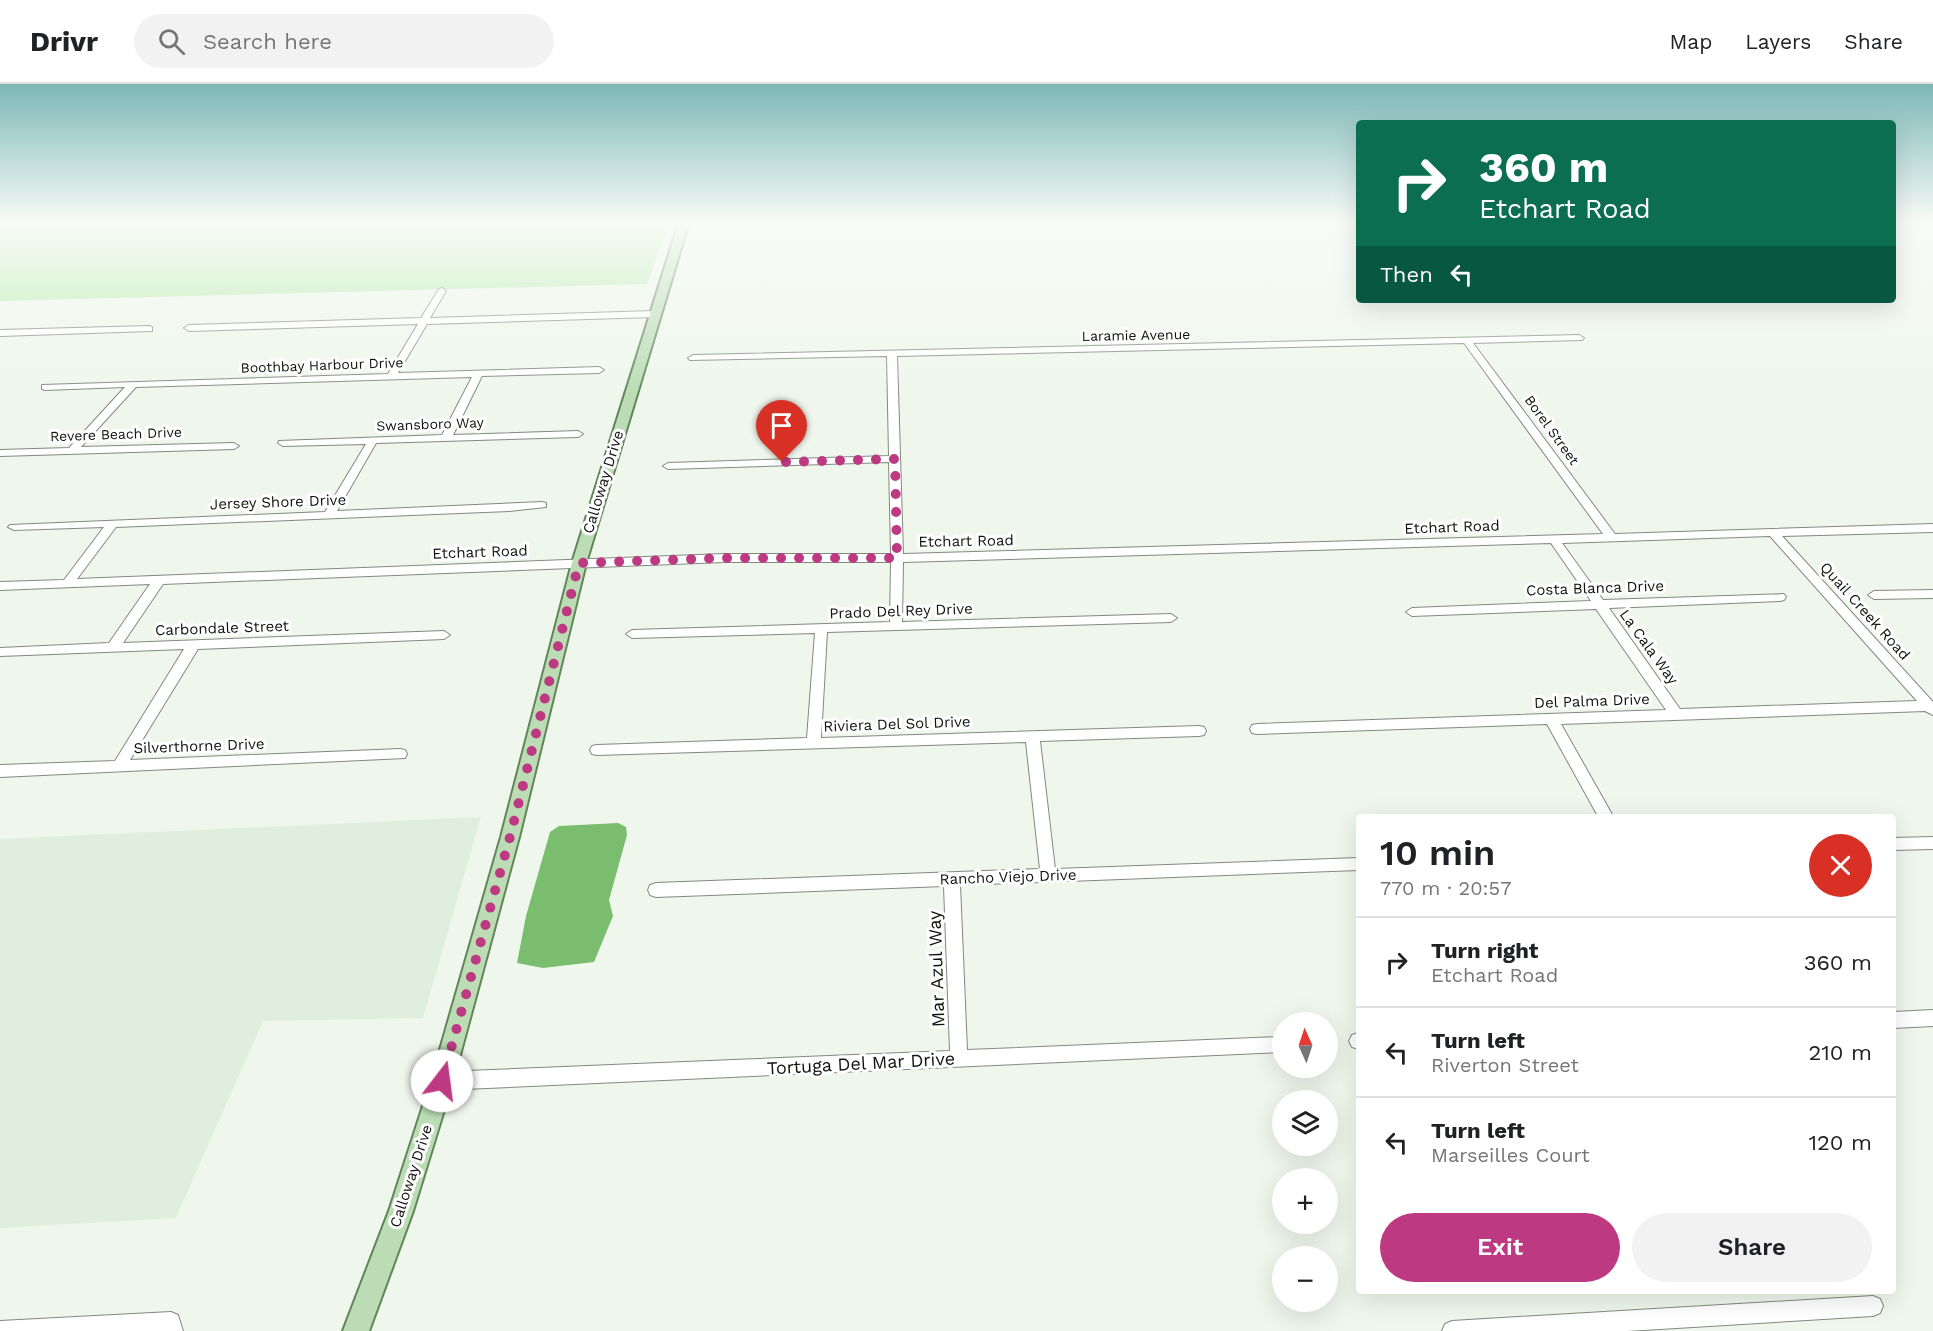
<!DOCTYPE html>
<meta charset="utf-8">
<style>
:root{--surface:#fff;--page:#f2f2f2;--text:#202124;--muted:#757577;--line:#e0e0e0;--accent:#bd3a82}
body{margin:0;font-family:"Work Sans",sans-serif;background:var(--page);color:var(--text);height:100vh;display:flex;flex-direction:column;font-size:22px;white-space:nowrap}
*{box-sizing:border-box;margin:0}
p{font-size:20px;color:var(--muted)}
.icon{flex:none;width:33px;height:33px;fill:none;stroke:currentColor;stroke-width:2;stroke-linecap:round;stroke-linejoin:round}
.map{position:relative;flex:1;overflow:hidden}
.sheet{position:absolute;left:1356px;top:730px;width:540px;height:480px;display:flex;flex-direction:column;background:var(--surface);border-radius:6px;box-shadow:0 6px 24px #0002}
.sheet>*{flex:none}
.guide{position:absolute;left:1356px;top:36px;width:540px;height:183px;border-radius:6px;box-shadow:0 6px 24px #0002;background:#0b6e4f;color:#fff;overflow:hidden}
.needle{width:39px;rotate:357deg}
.fabs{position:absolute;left:1272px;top:928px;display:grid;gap:12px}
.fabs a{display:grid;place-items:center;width:66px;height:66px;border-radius:50%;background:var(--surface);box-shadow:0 6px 24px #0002;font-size:30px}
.pin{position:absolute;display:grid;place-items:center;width:51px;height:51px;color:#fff;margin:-62px -26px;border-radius:50% 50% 50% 0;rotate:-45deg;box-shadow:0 0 6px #0007}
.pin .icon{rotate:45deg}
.me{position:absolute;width:66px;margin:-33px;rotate:15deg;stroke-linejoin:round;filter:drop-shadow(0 0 4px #0008)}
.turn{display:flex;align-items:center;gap:21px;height:126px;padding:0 24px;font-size:27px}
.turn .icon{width:78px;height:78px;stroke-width:2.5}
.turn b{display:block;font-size:42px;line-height:51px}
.then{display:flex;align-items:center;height:57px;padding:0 24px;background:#0003;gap:12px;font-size:22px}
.round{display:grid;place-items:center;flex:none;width:63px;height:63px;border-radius:32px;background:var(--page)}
.headline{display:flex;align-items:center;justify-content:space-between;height:102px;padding:0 24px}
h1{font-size:36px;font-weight:600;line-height:45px}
.action{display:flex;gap:12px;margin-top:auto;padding:12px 24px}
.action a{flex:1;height:69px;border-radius:36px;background:var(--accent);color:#fff;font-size:24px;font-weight:600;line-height:69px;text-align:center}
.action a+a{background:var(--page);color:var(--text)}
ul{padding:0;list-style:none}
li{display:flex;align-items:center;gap:18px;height:90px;padding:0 24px;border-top:2px solid var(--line)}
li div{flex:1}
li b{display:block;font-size:22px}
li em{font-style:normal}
header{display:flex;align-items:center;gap:36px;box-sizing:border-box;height:84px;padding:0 30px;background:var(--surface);border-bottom:2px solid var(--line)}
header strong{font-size:28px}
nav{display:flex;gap:33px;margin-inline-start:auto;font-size:21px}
.search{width:420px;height:54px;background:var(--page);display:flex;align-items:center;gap:15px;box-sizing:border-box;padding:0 21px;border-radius:33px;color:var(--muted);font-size:22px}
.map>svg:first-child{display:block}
.built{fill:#e0eedd}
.green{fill:#b7eaae}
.water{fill:#7abd6e}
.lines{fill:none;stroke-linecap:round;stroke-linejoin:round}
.minor-casing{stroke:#828980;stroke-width:2}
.major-casing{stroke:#61865a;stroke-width:4}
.minor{fill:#fff;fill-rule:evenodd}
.major{fill:#bbdcb5;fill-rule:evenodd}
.route{stroke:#bd3a82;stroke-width:10;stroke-dasharray:0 18}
.labels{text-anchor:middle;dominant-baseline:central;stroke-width:6;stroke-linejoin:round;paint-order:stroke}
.far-street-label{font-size:14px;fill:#0e110d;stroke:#fff}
.street-label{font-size:15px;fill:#0e110d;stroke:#fff}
.near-street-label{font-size:18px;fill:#0e110d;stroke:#fff}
</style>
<header>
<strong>Drivr</strong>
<div class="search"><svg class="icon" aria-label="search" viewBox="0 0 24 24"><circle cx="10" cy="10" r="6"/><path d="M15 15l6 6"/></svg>Search here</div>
<nav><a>Map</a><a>Layers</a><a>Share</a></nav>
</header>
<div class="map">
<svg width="1933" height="1247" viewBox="0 0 1933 1247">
<rect width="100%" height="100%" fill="#eff7ed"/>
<path class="built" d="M 481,733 L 423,934 L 263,937 L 176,1134 L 0,1144 L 0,755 Z"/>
<path class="green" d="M 0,138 L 669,138 L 647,200 L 0,217 Z"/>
<path class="water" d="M 618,739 L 626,743 L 627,751 L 609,816 L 613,832 L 594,878 L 543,884 L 517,879 L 526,832 L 550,748 L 559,742 Z"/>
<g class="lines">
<defs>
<path id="minor" d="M 442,204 L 446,207 L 430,234 L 654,227 L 658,230 L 654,233 L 427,240 L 398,289 L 599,283 L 604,286 L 599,289 L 482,292 L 453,351 L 578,347 L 583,350 L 578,353 L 376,359 L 337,427 L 542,418 L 546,419 L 546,423 L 509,427 L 116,443 L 77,495 L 724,470 L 891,470 L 889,378 L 668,385 L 663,382 L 668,379 L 889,372 L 887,272 L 690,276 L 688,274 L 693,271 L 1579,251 L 1584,254 L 1582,256 L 1473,259 L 1615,450 L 1933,440 L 1933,448 L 1782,452 L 1933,618 L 1933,631 L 1925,627 L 1561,640 L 1614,734 L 1599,734 L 1547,640 L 1257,650 L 1252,649 L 1250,645 L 1252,641 L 1257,640 L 1666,626 L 1596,525 L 1412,532 L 1406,528 L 1412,524 L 1591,517 L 1551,459 L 903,478 L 902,538 L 1171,530 L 1177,534 L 1171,538 L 827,548 L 821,654 L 1199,642 L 1204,643 L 1206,647 L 1204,651 L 1199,652 L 1040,657 L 1055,785 L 1359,774 L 1359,786 L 960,801 L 967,966 L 1280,953 L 1282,954 L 1282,968 L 442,1006 L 436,1003 L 433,997 L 436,991 L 442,988 L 950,967 L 944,802 L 656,813 L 650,811 L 648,806 L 650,801 L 656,799 L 1040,785 L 1026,658 L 597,671 L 592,670 L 590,666 L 592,662 L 597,661 L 807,654 L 815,549 L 632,554 L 626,550 L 632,546 L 890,538 L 891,478 L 724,478 L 163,500 L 123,559 L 444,547 L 450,551 L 444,555 L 198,565 L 130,676 L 400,665 L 405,666 L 407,670 L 405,674 L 0,693 L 0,681 L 115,677 L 184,565 L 0,572 L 0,564 L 109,559 L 150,500 L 0,506 L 0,498 L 64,496 L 104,443 L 14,446 L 8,443 L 10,441 L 325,428 L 366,360 L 283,362 L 278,359 L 279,357 L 442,351 L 472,293 L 136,303 L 81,363 L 234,359 L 239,362 L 234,365 L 0,372 L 0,366 L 69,364 L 125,303 L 45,306 L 42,305 L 42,301 L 388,290 L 418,240 L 189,247 L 184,244 L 189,241 L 421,234 L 439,205 ZM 1464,259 L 1603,450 L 903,470 L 897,272 ZM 1770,452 L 1917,617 L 1680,625 L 1609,524 L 1780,517 L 1784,516 L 1786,513 L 1784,510 L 1603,516 L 1562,459 Z
M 149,242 L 152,243 L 152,247 L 0,252 L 0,246 Z
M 1933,506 L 1933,514 L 1874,515 L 1868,511 L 1874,507 Z
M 1933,753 L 1933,765 L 1893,766 L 1893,754 Z
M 1933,926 L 1933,942 L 1893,944 L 1893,928 Z
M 1358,949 L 1359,949 L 1359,965 L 1352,963 L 1349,957 L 1352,951 Z
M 1873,1212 L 1880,1215 L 1883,1222 L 1880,1229 L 1873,1232 L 1627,1247 L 1442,1247 L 1445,1240 L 1452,1237 Z
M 171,1228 L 178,1231 L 183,1247 L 0,1247 L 0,1237 Z"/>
<path id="major" d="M 679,138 L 689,138 L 586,479 L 519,753 L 453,997 L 413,1127 L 369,1247 L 343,1247 L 389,1127 L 431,997 L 501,753 L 572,479 Z"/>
</defs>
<use href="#minor" class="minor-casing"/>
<use href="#major" class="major-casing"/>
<use href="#minor" class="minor"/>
<use href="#major" class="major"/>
</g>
<linearGradient id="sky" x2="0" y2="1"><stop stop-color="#7cb8b7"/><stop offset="0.44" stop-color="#f8fbf7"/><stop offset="1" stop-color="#f8fbf7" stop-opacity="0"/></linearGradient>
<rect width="1933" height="313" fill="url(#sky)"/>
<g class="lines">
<path class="route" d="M 442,997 L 510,753 L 579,479 L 724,474 L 897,474 L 895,375 L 782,378"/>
</g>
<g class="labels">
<g class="far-street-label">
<text transform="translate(1136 251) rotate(-1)">Laramie Avenue</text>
<text transform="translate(322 281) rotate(-2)">Boothbay Harbour Drive</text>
<text transform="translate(430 340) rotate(-2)">Swansboro Way</text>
<text transform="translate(1552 346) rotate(54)">Borel Street</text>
<text transform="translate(116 350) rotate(-2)">Revere Beach Drive</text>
</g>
<g class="street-label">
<text transform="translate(603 398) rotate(-73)">Calloway Drive</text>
<text transform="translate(278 418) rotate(-2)">Jersey Shore Drive</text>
<text transform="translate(1452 443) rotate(-2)">Etchart Road</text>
<text transform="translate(966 457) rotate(-1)">Etchart Road</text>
<text transform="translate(480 468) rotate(-2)">Etchart Road</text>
<text transform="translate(1595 504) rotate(-2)">Costa Blanca Drive</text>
<text transform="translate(901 527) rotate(-2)">Prado Del Rey Drive</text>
<text transform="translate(1865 527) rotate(48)">Quail Creek Road</text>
<text transform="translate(222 544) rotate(-2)">Carbondale Street</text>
<text transform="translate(1649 563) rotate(54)">La Cala Way</text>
<text transform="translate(1592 617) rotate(-2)">Del Palma Drive</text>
<text transform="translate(897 640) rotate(-2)">Riviera Del Sol Drive</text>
<text transform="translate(199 662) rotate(-2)">Silverthorne Drive</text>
<text transform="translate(1008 793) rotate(-2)">Rancho Viejo Drive</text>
<text transform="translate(411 1092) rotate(-72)">Calloway Drive</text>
</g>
<g class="near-street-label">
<text transform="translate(936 885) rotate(-92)">Mar Azul Way</text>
<text transform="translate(861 979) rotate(-3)">Tortuga Del Mar Drive</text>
</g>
</g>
</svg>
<div class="fabs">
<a><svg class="needle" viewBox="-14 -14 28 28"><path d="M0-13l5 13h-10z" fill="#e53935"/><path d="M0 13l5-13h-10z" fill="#757577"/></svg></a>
<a><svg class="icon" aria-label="layers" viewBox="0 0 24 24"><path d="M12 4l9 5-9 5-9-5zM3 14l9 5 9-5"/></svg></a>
<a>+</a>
<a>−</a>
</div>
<div class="pin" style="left:782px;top:378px;background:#d93025"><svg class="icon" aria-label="arrive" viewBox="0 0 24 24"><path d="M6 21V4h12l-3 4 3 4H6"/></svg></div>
<svg class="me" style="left:442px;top:997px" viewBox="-20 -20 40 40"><circle r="19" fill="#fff"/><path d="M0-13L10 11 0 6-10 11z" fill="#bd3a82"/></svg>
<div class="guide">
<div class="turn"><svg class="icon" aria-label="right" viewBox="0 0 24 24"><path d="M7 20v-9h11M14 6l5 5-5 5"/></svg><div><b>360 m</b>Etchart Road</div></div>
<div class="then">Then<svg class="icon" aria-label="left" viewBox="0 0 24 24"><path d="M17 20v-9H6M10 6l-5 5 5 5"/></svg></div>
</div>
<section class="sheet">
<div class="headline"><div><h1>10 min</h1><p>770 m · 20:57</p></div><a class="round" style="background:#d93025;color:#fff"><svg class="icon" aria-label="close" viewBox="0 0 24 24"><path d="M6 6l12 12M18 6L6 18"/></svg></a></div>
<ul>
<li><svg class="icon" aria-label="right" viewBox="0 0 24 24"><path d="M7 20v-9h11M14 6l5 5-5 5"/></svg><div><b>Turn right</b><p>Etchart Road</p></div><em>360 m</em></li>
<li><svg class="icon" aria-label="left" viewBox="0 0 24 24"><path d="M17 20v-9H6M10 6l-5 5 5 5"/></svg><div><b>Turn left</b><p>Riverton Street</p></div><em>210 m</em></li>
<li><svg class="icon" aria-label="left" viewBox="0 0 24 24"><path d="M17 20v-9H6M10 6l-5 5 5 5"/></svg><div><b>Turn left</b><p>Marseilles Court</p></div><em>120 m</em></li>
</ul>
<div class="action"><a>Exit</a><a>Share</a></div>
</section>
</div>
